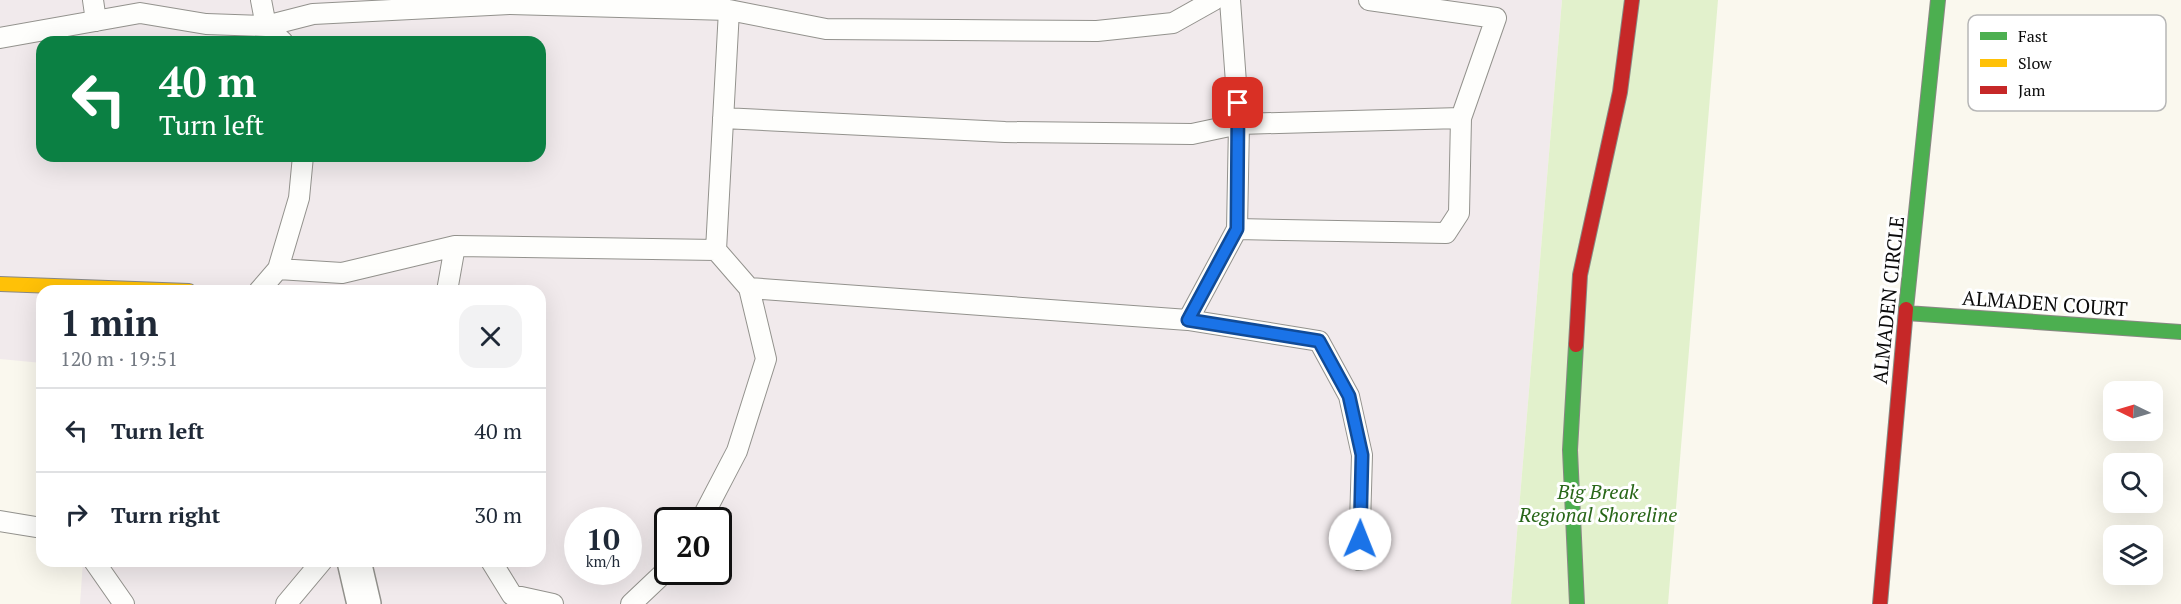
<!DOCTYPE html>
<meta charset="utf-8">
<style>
:root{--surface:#fff;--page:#f2f2f3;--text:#1f2937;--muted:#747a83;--line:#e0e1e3}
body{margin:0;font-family:"PT Serif",serif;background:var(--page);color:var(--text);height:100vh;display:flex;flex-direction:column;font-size:22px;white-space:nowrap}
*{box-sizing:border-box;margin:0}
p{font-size:20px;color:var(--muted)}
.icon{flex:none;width:33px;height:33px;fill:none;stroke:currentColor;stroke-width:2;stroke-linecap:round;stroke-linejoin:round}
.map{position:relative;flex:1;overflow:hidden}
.drawer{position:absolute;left:36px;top:285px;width:510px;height:282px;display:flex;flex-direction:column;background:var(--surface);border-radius:18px;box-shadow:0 6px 24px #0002}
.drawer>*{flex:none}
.top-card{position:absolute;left:36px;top:36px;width:510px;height:126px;border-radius:18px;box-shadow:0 6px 24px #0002;background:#0b8043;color:#fff;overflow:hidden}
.needle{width:39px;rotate:275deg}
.controls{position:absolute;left:2103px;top:381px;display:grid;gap:12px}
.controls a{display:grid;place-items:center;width:60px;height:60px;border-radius:12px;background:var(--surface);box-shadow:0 6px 24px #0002;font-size:30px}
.speed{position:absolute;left:564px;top:507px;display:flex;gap:12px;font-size:30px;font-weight:700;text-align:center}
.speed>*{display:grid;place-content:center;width:78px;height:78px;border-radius:50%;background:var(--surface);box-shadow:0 6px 24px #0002;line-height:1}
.speed small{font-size:15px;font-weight:400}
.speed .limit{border:3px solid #111;border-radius:9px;background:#fff;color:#111}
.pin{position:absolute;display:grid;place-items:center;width:51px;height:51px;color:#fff;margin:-26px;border-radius:12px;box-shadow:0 3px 9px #0006}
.me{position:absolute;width:66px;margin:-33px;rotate:1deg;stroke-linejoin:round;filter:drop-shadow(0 0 4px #0008)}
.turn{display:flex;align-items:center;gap:21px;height:126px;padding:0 24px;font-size:27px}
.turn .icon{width:78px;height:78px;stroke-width:2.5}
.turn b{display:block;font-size:42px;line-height:51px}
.round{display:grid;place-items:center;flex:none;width:63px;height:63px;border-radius:18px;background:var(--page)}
.head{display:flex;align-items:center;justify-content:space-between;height:102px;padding:0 24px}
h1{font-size:36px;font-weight:800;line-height:45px}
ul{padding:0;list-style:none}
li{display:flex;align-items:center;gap:18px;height:84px;padding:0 24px;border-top:2px solid var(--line)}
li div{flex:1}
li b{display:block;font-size:22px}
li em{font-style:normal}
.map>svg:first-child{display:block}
.industrial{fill:#f1eaec;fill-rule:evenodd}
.green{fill:#e2f1cc}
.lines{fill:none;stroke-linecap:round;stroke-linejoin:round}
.lane-casing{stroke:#93928d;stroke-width:22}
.street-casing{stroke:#93928d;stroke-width:36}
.fast-casing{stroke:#898884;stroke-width:16}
.slow-casing{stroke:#898884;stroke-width:16}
.jam-casing{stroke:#898884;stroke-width:16}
.lane{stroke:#fefefc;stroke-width:20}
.street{stroke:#fefefc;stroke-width:33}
.fast{stroke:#4caf50;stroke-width:14}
.slow{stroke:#ffc107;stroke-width:14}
.jam{stroke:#c62828;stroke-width:14}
.route-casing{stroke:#114b97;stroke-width:15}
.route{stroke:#1a73e8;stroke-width:10}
.labels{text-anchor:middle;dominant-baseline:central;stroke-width:6;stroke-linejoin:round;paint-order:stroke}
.street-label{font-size:20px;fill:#0b0b0b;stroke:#fff}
.park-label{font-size:20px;font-style:italic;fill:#286618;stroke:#fff}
.key{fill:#fff;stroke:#b6b6b6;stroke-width:1.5}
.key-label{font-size:16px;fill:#0b0b0b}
</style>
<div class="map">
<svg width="2181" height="604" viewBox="0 0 2181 604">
<rect width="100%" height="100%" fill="#faf8ee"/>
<path class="industrial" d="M 0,0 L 1562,0 L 1511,604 L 80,604 L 83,561 L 540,561 L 540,291 L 42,291 L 42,363 L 0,359 ZM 42,42 L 540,42 L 540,156 L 42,156 ZM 578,520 L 628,520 L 628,572 L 578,572 ZM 668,520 L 718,520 L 718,572 L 668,572 Z"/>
<path class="green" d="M 1562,0 L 1718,0 L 1668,604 L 1511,604 Z"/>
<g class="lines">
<defs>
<path id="lane" d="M 93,0 L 96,21
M 261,0 L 266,26 L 283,42
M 1230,0 L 1239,124 L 1237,229 L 1446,233 L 1459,213 L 1461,118 L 1496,18 L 1369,0
M 0,38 L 140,13 L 206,24 L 266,26 L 313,14 L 510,4 L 729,10 L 826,29 L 1097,31 L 1173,23 L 1214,0
M 723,118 L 1005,132 L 1192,134 L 1239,124 L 1461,118
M 278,269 L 342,273 L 455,246 L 716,250 L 729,10
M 749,288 L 1188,320 L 1237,229
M 259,291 L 278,269 L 299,198 L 303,156
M 447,291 L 455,246
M 1188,320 L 1319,341 L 1349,396 L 1362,455 L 1359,560
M 701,520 L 737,451 L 766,359 L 749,288 L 716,250
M 0,521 L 42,528
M 94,561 L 124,604
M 491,561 L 512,595 L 553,604
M 286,604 L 322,561
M 631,604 L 668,569"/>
<path id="street" d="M 354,561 L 364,604"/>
<path id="fast" d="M 1906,309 L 1938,0
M 1906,313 L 2181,332
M 1576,345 L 1570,450 L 1577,604"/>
<path id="slow" d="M 0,284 L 189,291"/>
<path id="jam" d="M 1576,345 L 1580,275 L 1620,92 L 1632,0
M 1880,604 L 1906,309"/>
</defs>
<use href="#lane" class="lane-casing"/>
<use href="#street" class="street-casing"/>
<use href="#fast" class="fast-casing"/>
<use href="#slow" class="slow-casing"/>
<use href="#jam" class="jam-casing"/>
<use href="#lane" class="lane"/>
<use href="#street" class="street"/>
<use href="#fast" class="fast"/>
<use href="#slow" class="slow"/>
<use href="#jam" class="jam"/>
</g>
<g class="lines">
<defs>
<path id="route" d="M 1238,103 L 1237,229 L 1188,320 L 1319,341 L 1349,396 L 1362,455 L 1360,539"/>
</defs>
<use href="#route" class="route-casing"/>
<use href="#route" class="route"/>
</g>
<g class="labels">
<g class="street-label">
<text transform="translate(1888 300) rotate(-84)">ALMADEN CIRCLE</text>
<text transform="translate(2045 303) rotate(4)">ALMADEN COURT</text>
</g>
<g class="park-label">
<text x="1598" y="491">Big Break<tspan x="1598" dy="23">Regional Shoreline</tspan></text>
</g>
</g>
<rect x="1968" y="15" width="198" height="96" rx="9" class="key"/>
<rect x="1980" y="32" width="27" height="8" fill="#4caf50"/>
<rect x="1980" y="59" width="27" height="8" fill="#ffc107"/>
<rect x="1980" y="86" width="27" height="8" fill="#c62828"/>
<g class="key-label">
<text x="2018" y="42">Fast</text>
<text x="2018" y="69">Slow</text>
<text x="2018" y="96">Jam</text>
</g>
</svg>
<div class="controls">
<a><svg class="needle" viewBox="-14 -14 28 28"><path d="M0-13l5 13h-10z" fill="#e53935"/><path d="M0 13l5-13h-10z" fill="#747a83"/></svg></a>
<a><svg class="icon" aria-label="search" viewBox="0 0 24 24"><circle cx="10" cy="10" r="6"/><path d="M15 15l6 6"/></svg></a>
<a><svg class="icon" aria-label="layers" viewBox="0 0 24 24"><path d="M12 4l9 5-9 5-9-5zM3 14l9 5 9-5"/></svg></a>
</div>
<div class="speed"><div>10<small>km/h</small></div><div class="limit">20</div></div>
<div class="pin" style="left:1238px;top:103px;background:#d93025"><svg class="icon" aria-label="arrive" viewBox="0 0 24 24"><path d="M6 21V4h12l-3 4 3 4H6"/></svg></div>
<svg class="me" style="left:1360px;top:539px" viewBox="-20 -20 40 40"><circle r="19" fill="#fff"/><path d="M0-13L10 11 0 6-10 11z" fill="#1a73e8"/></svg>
<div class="top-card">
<div class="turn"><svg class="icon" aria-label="left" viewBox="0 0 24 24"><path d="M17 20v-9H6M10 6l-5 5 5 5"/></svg><div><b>40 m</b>Turn left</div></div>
</div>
<section class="drawer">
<div class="head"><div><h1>1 min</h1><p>120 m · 19:51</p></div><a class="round"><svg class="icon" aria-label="close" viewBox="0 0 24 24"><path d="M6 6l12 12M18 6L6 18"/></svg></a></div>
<ul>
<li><svg class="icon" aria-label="left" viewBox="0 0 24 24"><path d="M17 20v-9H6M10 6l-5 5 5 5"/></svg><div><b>Turn left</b></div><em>40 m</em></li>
<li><svg class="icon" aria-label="right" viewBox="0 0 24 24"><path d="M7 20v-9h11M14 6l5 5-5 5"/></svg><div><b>Turn right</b></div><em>30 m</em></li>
</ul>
</section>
</div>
